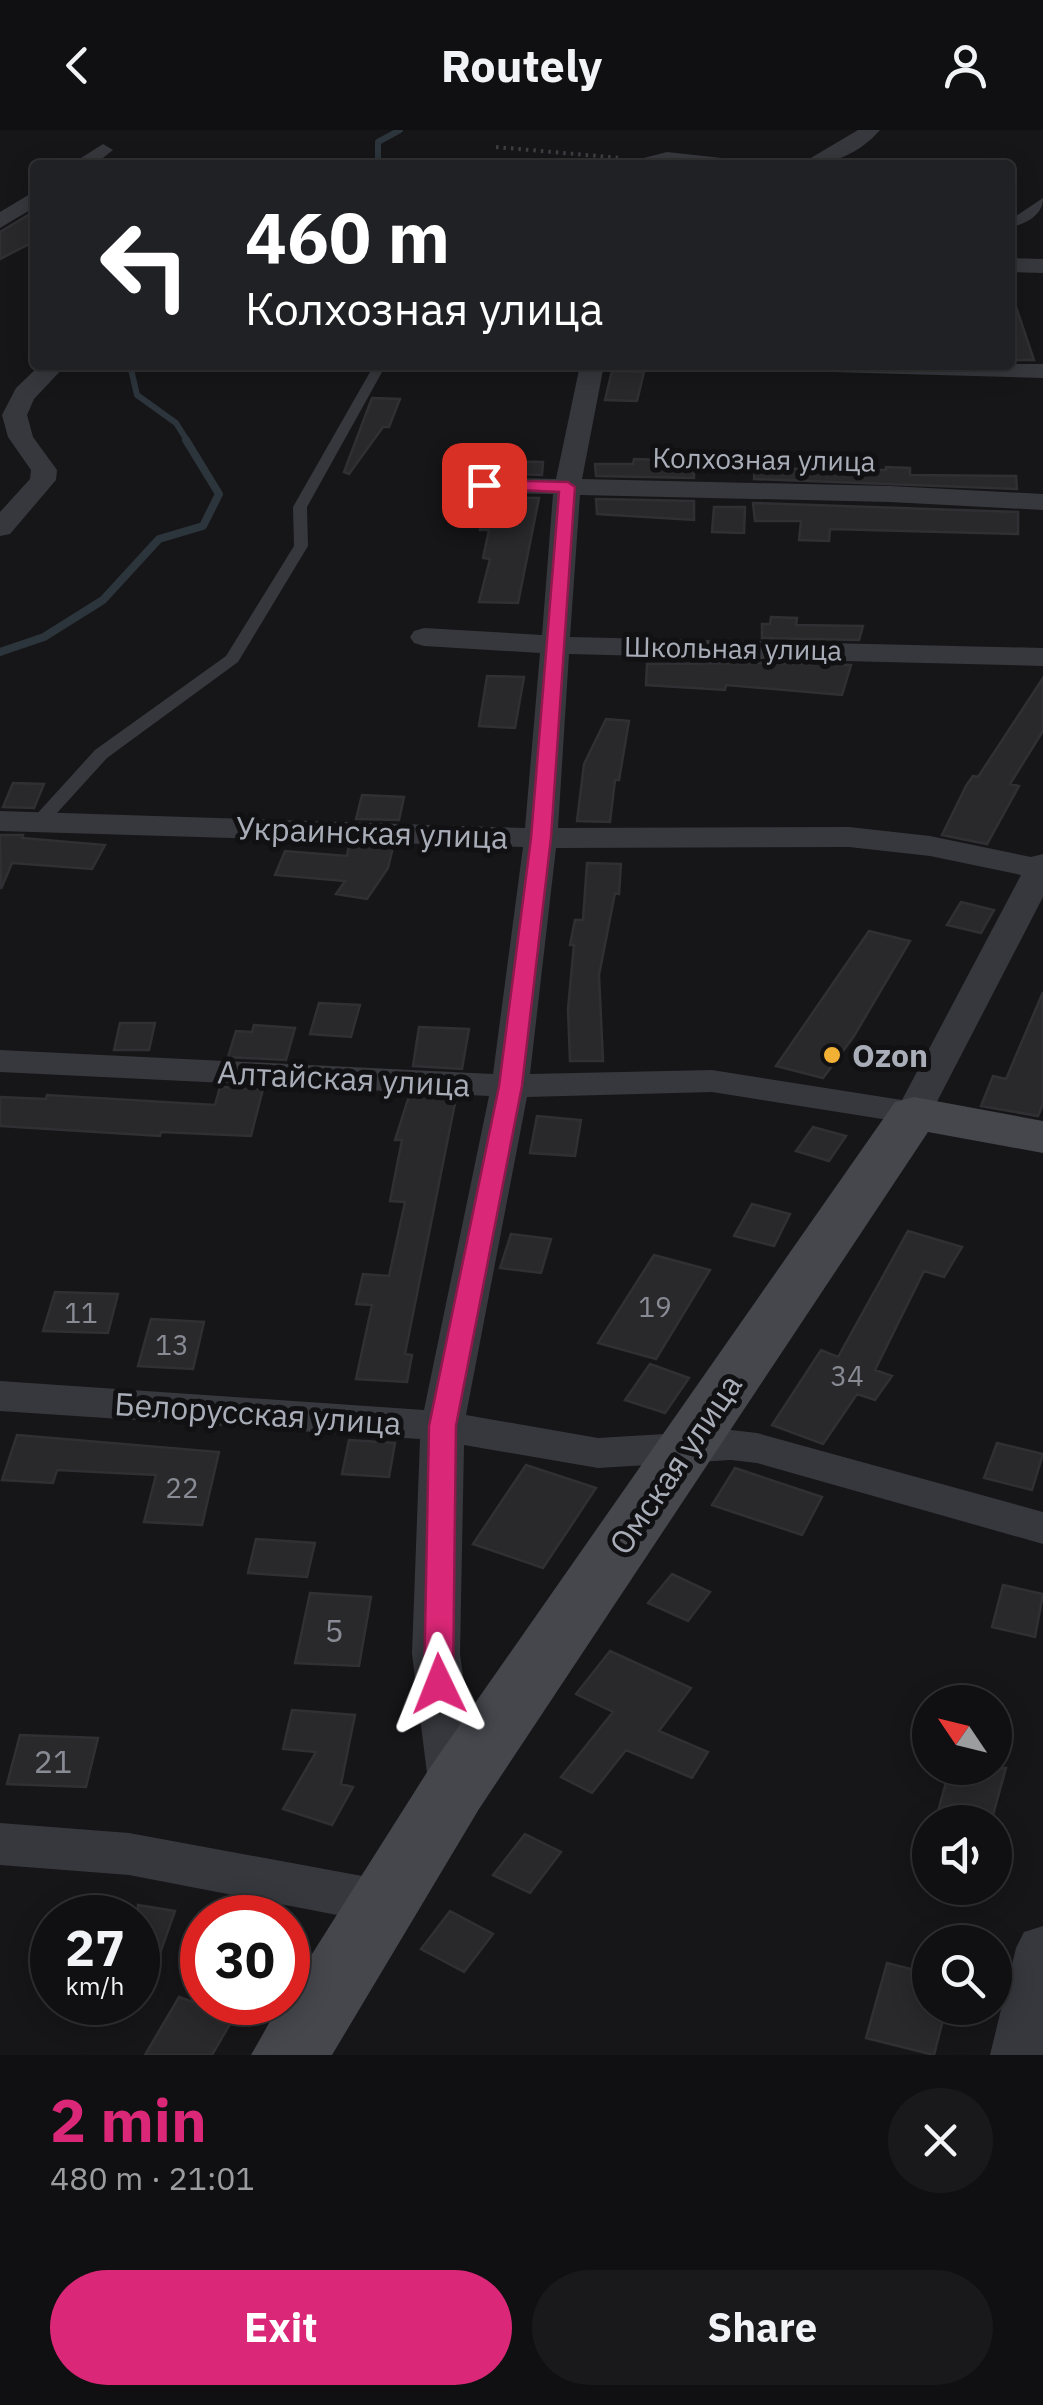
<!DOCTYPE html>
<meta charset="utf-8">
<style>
:root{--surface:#101012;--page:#19191b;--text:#f1f3f6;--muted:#9c9d9f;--line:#303032;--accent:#db2777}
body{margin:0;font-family:"IBM Plex Sans",sans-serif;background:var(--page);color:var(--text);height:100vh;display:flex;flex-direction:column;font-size:38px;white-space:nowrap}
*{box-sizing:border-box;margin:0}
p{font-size:32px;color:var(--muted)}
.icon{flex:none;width:55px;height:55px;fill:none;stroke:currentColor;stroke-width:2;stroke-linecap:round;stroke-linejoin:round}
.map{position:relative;height:1925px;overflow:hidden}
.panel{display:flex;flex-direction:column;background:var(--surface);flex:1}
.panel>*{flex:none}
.top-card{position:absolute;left:30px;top:30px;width:985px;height:210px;border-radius:10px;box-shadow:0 5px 25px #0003,0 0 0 2px var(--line);background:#202124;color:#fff;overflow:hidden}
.needle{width:65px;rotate:305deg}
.controls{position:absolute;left:912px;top:1555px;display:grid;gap:20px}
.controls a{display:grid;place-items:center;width:100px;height:100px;border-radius:50%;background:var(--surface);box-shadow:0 5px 25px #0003,0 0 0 2px var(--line);font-size:50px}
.speed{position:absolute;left:30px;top:1765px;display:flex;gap:20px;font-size:50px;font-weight:700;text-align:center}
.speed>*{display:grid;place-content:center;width:130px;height:130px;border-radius:50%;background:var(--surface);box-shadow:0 5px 25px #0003,0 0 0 2px var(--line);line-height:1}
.speed small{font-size:25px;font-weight:400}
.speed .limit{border:15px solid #d22;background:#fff;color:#111}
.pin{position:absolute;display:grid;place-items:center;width:85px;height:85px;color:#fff;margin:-42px;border-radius:20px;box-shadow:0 5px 15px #0006}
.me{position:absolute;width:110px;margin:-55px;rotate:358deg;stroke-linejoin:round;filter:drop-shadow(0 0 8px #0008)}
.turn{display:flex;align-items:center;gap:35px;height:210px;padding:0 50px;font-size:45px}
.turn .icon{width:130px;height:130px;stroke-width:2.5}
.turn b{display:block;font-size:70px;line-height:85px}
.round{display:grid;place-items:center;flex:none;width:105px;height:105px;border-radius:52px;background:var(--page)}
.summary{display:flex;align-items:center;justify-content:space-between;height:170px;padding:0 50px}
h1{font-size:60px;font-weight:700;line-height:75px;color:var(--accent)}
.cta{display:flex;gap:20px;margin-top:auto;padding:20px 50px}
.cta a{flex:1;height:115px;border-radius:60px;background:var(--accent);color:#fff;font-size:40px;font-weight:700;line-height:115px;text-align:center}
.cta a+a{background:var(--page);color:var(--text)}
header{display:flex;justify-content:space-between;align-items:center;height:130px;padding:0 50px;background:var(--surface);font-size:45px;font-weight:700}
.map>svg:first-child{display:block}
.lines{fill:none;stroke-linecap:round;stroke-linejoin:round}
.stream-far1{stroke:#2c353c;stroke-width:6}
.stream{stroke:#2c353c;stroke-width:8}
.building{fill:#29292c;stroke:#303034;stroke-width:2.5}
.path{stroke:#3d3f44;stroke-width:4;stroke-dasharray:2.5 5;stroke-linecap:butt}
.lane{fill:#37383d;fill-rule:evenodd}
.street{fill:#37383d;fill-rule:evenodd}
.secondary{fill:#45474d;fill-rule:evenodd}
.route{fill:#db2777;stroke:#8e194d;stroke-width:2.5}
.poi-dot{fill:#f2b134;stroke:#111113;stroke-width:4}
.labels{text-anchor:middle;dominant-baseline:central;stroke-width:10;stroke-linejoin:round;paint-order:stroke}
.far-street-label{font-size:28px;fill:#a8adb8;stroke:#111113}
.number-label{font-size:28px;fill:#888b94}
.street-label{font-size:32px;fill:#a8adb8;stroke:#111113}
.poi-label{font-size:32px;font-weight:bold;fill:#a8adb8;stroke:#111113;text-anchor:start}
.near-number-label{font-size:32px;fill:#888b94}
</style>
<header><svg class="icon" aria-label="back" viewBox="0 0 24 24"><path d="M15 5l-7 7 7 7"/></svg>Routely<svg class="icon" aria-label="person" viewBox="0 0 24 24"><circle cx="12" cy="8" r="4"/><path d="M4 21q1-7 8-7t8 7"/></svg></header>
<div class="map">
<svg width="1043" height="1925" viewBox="0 0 1043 1925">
<rect width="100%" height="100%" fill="#161618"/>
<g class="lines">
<path class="stream-far1" d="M 378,35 L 378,12 L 400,0
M 130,235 L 137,265 L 176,293 L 188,312"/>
<path class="stream" d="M 0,522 L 44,507 L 103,470 L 159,409 L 203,396 L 219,364 L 186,310"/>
</g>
<path class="building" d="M 35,81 L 35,111 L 0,129 L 0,102 Z
M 1010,174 L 1015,174 L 1034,230 L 1010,230 Z
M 612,241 L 644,242 L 637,271 L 605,270 Z
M 372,268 L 400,269 L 389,297 L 383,297 L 349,344 L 344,342 Z
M 634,329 L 694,331 L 694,348 L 596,346 L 595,334 L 633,334 Z
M 494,331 L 543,332 L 542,345 L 492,343 Z
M 755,337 L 821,340 L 886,340 L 886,337 L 910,338 L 910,345 L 1016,346 L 1017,359 L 754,349 Z
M 487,367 L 539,368 L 518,473 L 479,472 L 490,429 L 483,428 L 489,400 L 480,400 Z
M 596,369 L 694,371 L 694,390 L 597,384 Z
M 753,373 L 1018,382 L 1018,404 L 830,399 L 829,411 L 799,410 L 801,391 L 755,391 Z
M 714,377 L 745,377 L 744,403 L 712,402 Z
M 771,487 L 797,488 L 796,495 L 863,496 L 859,510 L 762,508 L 762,494 L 770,494 Z
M 762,533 L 851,535 L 842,565 L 726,555 L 725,560 L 646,555 L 647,534 Z
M 487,546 L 524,547 L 515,598 L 479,596 Z
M 1043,548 L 1043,601 L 1010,654 L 1019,656 L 987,714 L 942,705 L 966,656 L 973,646 L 978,647 Z
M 606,589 L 629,591 L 619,650 L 615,650 L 610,692 L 577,691 L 584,634 Z
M 13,653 L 44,654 L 34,678 L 3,677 Z
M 362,665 L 404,667 L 399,690 L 356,689 Z
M 0,705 L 23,705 L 22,708 L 105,715 L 92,739 L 12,733 L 1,759 Z
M 349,715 L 393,717 L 388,738 L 367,769 L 336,764 L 345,751 L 275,745 L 285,721 L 347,726 Z
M 587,733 L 621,734 L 619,764 L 615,763 L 599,845 L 603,931 L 570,931 L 568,879 L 574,815 L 570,815 L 575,790 L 583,790 Z
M 961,772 L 994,780 L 981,803 L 947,795 Z
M 869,801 L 910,811 L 854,906 L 823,948 L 776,936 Z
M 1043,862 L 1043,974 L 1038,986 L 981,976 L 993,946 L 1006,949 Z
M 319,873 L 360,875 L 351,907 L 310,904 Z
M 120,893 L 155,893 L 149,920 L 114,920 Z
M 254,895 L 295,898 L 286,930 L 228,927 L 236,901 L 252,902 Z
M 419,897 L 469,899 L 462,939 L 413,936 Z
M 220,957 L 263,959 L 251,1006 L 161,1002 L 160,1006 L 0,996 L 0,967 L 46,969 L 47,965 L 215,975 Z
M 409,966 L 456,968 L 405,1224 L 412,1225 L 407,1252 L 356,1249 L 372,1175 L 356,1174 L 363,1144 L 389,1146 L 405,1072 L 390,1071 L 402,1010 L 395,1010 Z
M 537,986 L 581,990 L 575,1026 L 530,1023 Z
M 813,997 L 846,1006 L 829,1031 L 796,1021 Z
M 752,1074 L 790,1084 L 774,1116 L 734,1106 Z
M 908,1101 L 962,1117 L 944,1147 L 924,1141 L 875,1240 L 892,1246 L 875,1270 L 857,1264 L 823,1314 L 772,1295 L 821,1220 L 838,1227 Z
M 511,1104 L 551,1109 L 541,1143 L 500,1138 Z
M 654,1125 L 710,1140 L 656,1229 L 598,1213 Z
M 55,1162 L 118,1164 L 108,1203 L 43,1201 Z
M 151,1189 L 204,1192 L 193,1239 L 138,1236 Z
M 650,1234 L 689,1248 L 665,1283 L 625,1270 Z
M 17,1305 L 219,1322 L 202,1395 L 144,1392 L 156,1345 L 57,1340 L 53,1353 L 2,1350 Z
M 349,1310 L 395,1313 L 389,1347 L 342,1344 Z
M 997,1313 L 1043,1324 L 1032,1360 L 984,1348 Z
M 526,1335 L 596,1358 L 543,1438 L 473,1414 Z
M 735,1338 L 822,1367 L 802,1405 L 712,1375 Z
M 256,1409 L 315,1413 L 307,1447 L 248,1443 Z
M 672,1444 L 710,1462 L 688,1491 L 648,1473 Z
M 1003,1455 L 1043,1464 L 1035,1507 L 992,1497 Z
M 310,1463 L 371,1467 L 359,1536 L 295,1533 Z
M 610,1521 L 691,1558 L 659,1601 L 708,1622 L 692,1648 L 626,1620 L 592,1663 L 561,1647 L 613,1582 L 576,1564 Z
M 292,1580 L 355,1585 L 341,1654 L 353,1657 L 332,1695 L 283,1679 L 316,1622 L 283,1619 Z
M 20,1605 L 98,1608 L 86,1657 L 7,1654 Z
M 950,1638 L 1006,1638 L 991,1692 L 935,1692 Z
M 525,1704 L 561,1722 L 530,1763 L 493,1745 Z
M 138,1775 L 175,1781 L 141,1877 L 138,1876 Z
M 450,1781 L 493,1804 L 464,1842 L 421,1819 Z
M 887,1833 L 930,1844 L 930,1878 L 946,1878 L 934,1925 L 866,1908 Z
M 179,1867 L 234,1887 L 212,1925 L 145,1925 Z"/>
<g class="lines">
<path class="path" d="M 496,17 L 620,28"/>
<path class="lane" d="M 1043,68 C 1043,86 1026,93 1010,98 L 1010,90 Z
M 374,235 L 386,235 L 307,377 L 308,416 L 238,532 L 107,628 L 47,694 L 35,694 L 32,690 L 35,686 L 95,620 L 226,526 L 294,416 L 293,377 Z"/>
<path class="street" d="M 858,0 L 880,0 C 858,25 831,35 799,35 Z
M 103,14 L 113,20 L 94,35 L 70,35 Z
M 667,22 L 731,29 L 741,35 L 629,35 L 632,31 Z
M 35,61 L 35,77 L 0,98 L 0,82 Z
M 1010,128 L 1043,129 L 1043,143 L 1010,142 Z
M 1043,234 L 1043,248 L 832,242 L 820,235 Z
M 40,235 L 66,235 L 34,269 L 27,285 L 33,307 L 57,340 L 56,350 L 10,404 L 0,406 L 0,382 L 30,349 L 31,340 L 8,307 L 2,285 L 16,258 Z
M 580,235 L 604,235 L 582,349 L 890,356 L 1043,364 L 1043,380 L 890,372 L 580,365 L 570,507 L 1043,518 L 1043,536 L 569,524 L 558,698 L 849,697 L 930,706 L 1031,727 L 1043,724 L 1043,767 L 927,991 L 914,994 L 712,962 L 527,967 L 466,1285 L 598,1308 L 731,1300 L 757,1303 L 1043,1382 L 1043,1414 L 757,1333 L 731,1330 L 598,1338 L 464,1315 L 460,1524 L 479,1659 L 472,1673 L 454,1679 L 436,1673 L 429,1659 L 412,1524 L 420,1309 L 0,1281 L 0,1251 L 424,1280 L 489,966 L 0,942 L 0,920 L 493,944 L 523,717 L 0,701 L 0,681 L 525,698 L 540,523 L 424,516 L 414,513 L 410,507 L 414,501 L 424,498 L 542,505 L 553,364 L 484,363 L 471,355 L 484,347 L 556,349 ZM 849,717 L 930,726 L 1021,745 L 902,970 L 712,940 L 530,944 L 556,718 Z
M 0,1693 L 129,1703 L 384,1750 L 403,1757 L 410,1772 L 403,1787 L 384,1794 L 129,1745 L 0,1735 Z
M 1043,1796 L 1043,1925 L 990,1925 L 1016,1818 L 1024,1802 Z"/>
<path class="secondary" d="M 914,967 L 1043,991 L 1043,1023 L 928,1002 L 479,1679 L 332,1925 L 251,1925 L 281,1872 L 288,1872 L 288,1862 L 429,1639 L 895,972 Z"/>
</g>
<path class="route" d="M 484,350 L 568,352 L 575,357 L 551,708 L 522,956 L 456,1296 L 453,1554 L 449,1561 L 439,1565 L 428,1561 L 424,1554 L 429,1296 L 499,956 L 531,708 L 559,362 L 478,358 L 476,355 Z"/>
<circle class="poi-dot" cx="832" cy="925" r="10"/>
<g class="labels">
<g class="far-street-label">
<text transform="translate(764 329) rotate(1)">Колхозная улица</text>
<text transform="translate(733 518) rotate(1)">Школьная улица</text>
</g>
<g class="number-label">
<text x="655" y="1176">19</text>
<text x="81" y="1182">11</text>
<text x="172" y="1214">13</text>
<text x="847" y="1245">34</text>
<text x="182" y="1357">22</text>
</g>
<g class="street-label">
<text transform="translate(372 702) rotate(2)">Украинская улица</text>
<text transform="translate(344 948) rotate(3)">Алтайская улица</text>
<text transform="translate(258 1283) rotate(4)">Белорусская улица</text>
<text transform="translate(675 1334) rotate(-56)">Омская улица</text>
</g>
<g class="poi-label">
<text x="852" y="925">Ozon</text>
</g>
<g class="near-number-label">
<text x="334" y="1500">5</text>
<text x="53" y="1631">21</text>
</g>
</g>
</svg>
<div class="controls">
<a><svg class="needle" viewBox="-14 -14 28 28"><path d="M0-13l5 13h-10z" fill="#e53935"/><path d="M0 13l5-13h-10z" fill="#9c9d9f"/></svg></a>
<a><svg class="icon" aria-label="sound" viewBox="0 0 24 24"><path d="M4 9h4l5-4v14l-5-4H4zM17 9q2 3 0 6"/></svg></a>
<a><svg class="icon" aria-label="search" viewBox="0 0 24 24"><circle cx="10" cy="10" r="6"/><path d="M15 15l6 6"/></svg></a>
</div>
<div class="speed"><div>27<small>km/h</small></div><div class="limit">30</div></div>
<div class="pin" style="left:484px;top:355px;background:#d93025"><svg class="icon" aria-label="arrive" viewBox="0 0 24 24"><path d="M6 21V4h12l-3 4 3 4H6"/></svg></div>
<svg class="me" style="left:439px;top:1554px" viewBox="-20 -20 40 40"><path d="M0-17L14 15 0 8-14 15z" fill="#db2777" stroke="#fff" stroke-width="4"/></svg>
<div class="top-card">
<div class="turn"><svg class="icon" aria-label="left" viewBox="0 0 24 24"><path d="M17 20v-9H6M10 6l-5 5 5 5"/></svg><div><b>460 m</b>Колхозная улица</div></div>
</div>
</div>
<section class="panel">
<div class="summary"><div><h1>2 min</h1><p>480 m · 21:01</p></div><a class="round"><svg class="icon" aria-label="close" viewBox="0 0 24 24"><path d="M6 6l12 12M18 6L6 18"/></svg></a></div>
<div class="cta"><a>Exit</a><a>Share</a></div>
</section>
